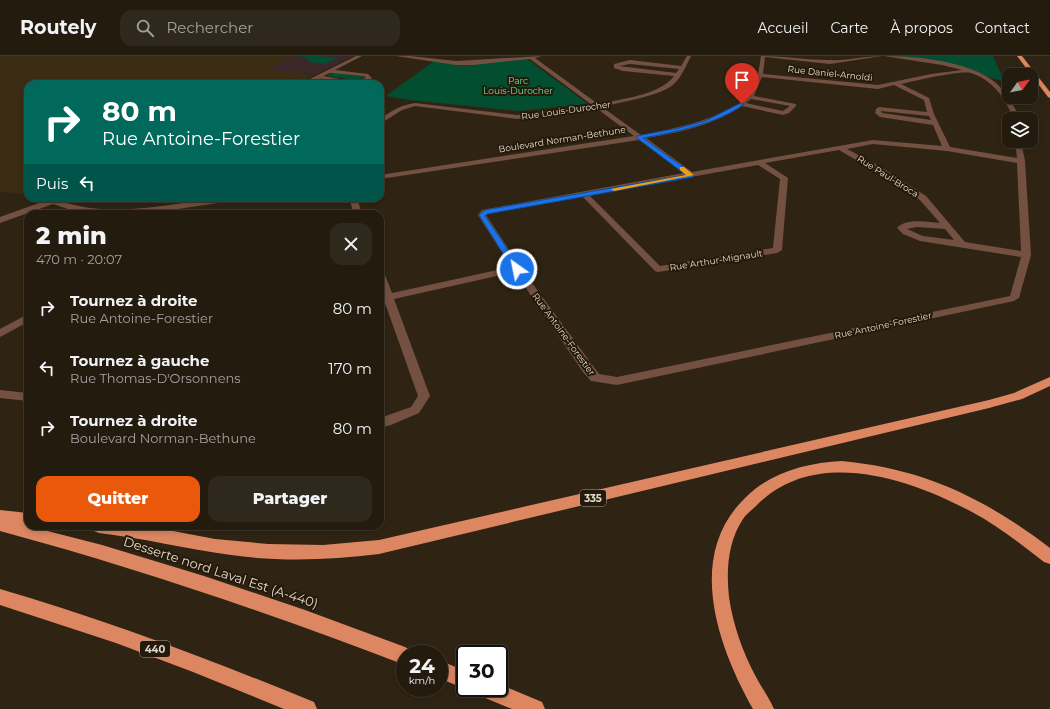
<!DOCTYPE html>
<html lang="fr">
<meta charset="utf-8">
<style>
:root{--surface:#231b0e;--page:#2f281c;--text:#f1f3f6;--muted:#a3a19e;--line:#40392e;--accent:#ea580c}
body{margin:0;font-family:Montserrat,sans-serif;background:var(--page);color:var(--text);height:100vh;display:flex;flex-direction:column;font-size:15px;white-space:nowrap}
*{box-sizing:border-box;margin:0}
p{font-size:13px;color:var(--muted)}
.icon{flex:none;width:22px;height:22px;fill:none;stroke:currentColor;stroke-width:2;stroke-linecap:round;stroke-linejoin:round}
.map{position:relative;flex:1;overflow:hidden}
.drawer{position:absolute;left:24px;top:154px;width:360px;height:320px;display:flex;flex-direction:column;background:var(--surface);border-radius:12px;box-shadow:0 2px 6px #0003,0 0 0 1px var(--line)}
.drawer>*{flex:none}
.guide{position:absolute;left:24px;top:24px;width:360px;height:122px;border-radius:12px;box-shadow:0 2px 6px #0003,0 0 0 1px var(--line);background:#00695c;color:#fff;overflow:hidden}
.needle{width:26px;rotate:57deg}
.fabs{position:absolute;left:1002px;top:12px;display:grid;gap:8px}
.fabs a{display:grid;place-items:center;width:36px;height:36px;border-radius:8px;background:var(--surface);box-shadow:0 2px 6px #0003,0 0 0 1px var(--line);font-size:20px}
.speed{position:absolute;left:396px;top:589px;display:flex;gap:8px;font-size:20px;font-weight:700;text-align:center}
.speed>*{display:grid;place-content:center;width:52px;height:52px;border-radius:50%;background:var(--surface);box-shadow:0 2px 6px #0003,0 0 0 1px var(--line);line-height:1}
.speed small{font-size:10px;font-weight:400}
.speed .limit{border:2px solid #111;border-radius:6px;background:#fff;color:#111}
.pin{position:absolute;display:grid;place-items:center;width:34px;height:34px;color:#fff;margin:-41px -17px;border-radius:50% 50% 50% 0;rotate:-45deg;box-shadow:0 0 4px #0007}
.pin .icon{rotate:45deg}
.me{position:absolute;width:44px;margin:-22px;rotate:327deg;stroke-linejoin:round;filter:drop-shadow(0 0 3px #0008)}
.turn{display:flex;align-items:center;gap:14px;height:84px;padding:0 12px;font-size:18px}
.turn .icon{width:52px;height:52px;stroke-width:2.5}
.turn b{display:block;font-size:28px;line-height:34px}
.then{display:flex;align-items:center;height:38px;padding:0 12px;background:#0003;gap:8px;font-size:15px}
.round{display:grid;place-items:center;flex:none;width:42px;height:42px;border-radius:12px;background:var(--page)}
.head{display:flex;align-items:center;justify-content:space-between;height:68px;padding:0 12px}
h1{font-size:24px;font-weight:800;line-height:30px}
.action{display:flex;gap:8px;margin-top:auto;padding:8px 12px}
.action a{flex:1;height:46px;border-radius:12px;background:var(--accent);color:#fff;font-size:16px;font-weight:800;line-height:46px;text-align:center}
.action a+a{background:var(--page);color:var(--text)}
ul{padding:0;list-style:none}
li{display:flex;align-items:center;gap:12px;height:60px;padding:0 12px}
li div{flex:1}
li b{display:block;font-size:15px}
li em{font-style:normal}
header{display:flex;align-items:center;gap:24px;box-sizing:border-box;height:56px;padding:0 20px;background:var(--surface);border-bottom:1px solid var(--line)}
header strong{font-size:19px}
nav{display:flex;gap:22px;margin-inline-start:auto;font-size:14px}
.search{width:280px;height:36px;background:var(--page);display:flex;align-items:center;gap:10px;box-sizing:border-box;padding:0 14px;border-radius:12px;color:var(--muted);font-size:15px}
.map>svg:first-child{display:block}
.built{fill:#3b2c14}
.education{fill:#3b272a}
.green{fill:#034e31}
.lines{fill:none;stroke-linecap:round;stroke-linejoin:round}
.minor{fill:#735041;fill-rule:evenodd}
.highway{fill:#dd8762;fill-rule:evenodd}
.route{fill:#1a73e8;stroke:#114b97}
.slow{fill:#f59e0b}
.labels{text-anchor:middle;dominant-baseline:central;stroke-width:4;stroke-linejoin:round;paint-order:stroke}
.far-street-label{font-size:9px;fill:#e1d9ce;stroke:#251a09}
.far-park-label{font-size:9px;fill:#64e7a8;stroke:#251a09}
.shield{fill:#251a09;stroke:#a9a093;stroke-width:1}
.shield-label{font-size:10px;font-weight:bold;fill:#e1d9ce}
.near-street-label{font-size:13px;fill:#e1d9ce;stroke:#251a09}
</style>
<header>
<strong>Routely</strong>
<div class="search"><svg class="icon" aria-label="search" viewBox="0 0 24 24"><circle cx="10" cy="10" r="6"/><path d="M15 15l6 6"/></svg>Rechercher</div>
<nav><a>Accueil</a><a>Carte</a><a>À propos</a><a>Contact</a></nav>
</header>
<div class="map">
<svg width="1050" height="653" viewBox="0 0 1050 653">
<rect width="100%" height="100%" fill="#2f2413"/>
<path class="built" d="M 0,0 L 296,0 L 268,13 L 315,19 L 297,28 L 28,28 L 28,138 L 0,136 Z"/>
<path class="education" d="M 296,0 L 354,0 L 315,19 L 267,13 Z"/>
<path class="green" d="M 295,0 L 320,0 L 338,2 L 326,8 L 309,6 L 306,1 Z
M 899,0 L 993,0 L 1004,25 C 992,23 983,18 971,15 C 947,9 924,3 899,0 Z
M 527,3 L 588,48 L 518,55 L 410,44 L 386,40 L 434,5 L 461,9 Z
M 336,17 L 362,20 L 365,21 L 356,24 L 327,20 L 331,18 Z"/>
<g class="lines">
<path class="minor" d="M 356,0 L 362,0 L 335,14 L 368,18 L 372,22 C 354,36 335,21 318,23 C 312,23 308,28 300,28 ZM 330,17 L 364,20 L 366,22 L 351,25 L 323,20 Z
M 396,0 L 410,0 L 456,5 L 542,0 L 535,2 L 598,48 C 621,43 660,39 674,20 L 623,15 L 614,12 L 614,8 L 630,4 L 681,10 L 687,0 L 691,0 C 686,10 682,20 674,28 C 661,40 620,46 602,51 L 641,79 C 669,74 735,61 751,36 C 758,25 759,12 761,0 C 784,0 806,4 829,4 C 847,5 865,0 882,0 L 830,8 L 765,1 L 763,18 L 878,29 L 931,18 L 962,14 L 942,9 L 884,0 C 916,0 970,5 996,27 C 1002,32 1006,38 1009,44 C 1014,51 1018,55 1018,63 L 1012,63 C 1012,55 1006,48 1002,41 C 995,30 984,21 971,17 C 960,14 914,25 901,28 L 929,42 L 934,58 L 950,91 L 1017,102 L 1015,85 L 1021,85 L 1025,105 L 1031,199 L 1019,242 L 1014,245 L 617,329 L 591,325 L 583,316 L 515,216 L 394,243 L 430,340 L 419,357 L 391,369 L 380,372 L 380,362 L 411,351 L 418,340 L 380,233 L 380,216 L 385,219 L 392,237 L 511,211 L 478,159 L 482,154 L 684,117 L 639,84 L 380,123 L 380,119 L 634,80 L 596,52 L 517,63 L 415,50 L 402,54 L 380,68 L 380,63 C 391,55 401,49 415,47 L 517,59 L 592,49 L 530,3 L 473,9 L 456,9 ZM 630,8 L 679,13 L 676,17 L 619,10 ZM 762,21 L 878,33 L 894,29 L 924,44 L 927,56 L 879,51 L 876,53 L 875,57 L 880,61 L 933,69 L 942,90 L 873,84 L 692,116 L 646,82 C 678,77 714,69 742,50 L 783,59 L 789,57 L 796,50 L 796,48 L 754,40 ZM 751,43 L 790,50 L 783,55 L 746,47 ZM 881,55 L 929,60 L 931,64 L 882,57 ZM 873,88 L 947,95 L 1017,107 L 1021,195 L 965,186 L 926,140 L 881,111 L 847,93 ZM 839,94 L 875,115 L 920,144 L 940,167 C 927,166 906,162 897,172 L 903,178 L 920,185 L 1021,201 L 1010,240 L 617,321 L 599,318 L 521,212 L 486,159 L 498,155 L 582,140 L 655,215 L 658,216 L 777,197 L 782,194 L 788,122 L 765,107 ZM 758,109 L 780,123 L 773,192 L 660,210 L 589,139 ZM 917,171 L 945,173 L 954,184 L 923,180 L 907,173 Z
M 53,142 L 64,142 L 60,145 C 124,166 178,142 242,142 L 238,144 L 144,158 L 95,158 L 74,155 L 53,148 L 0,167 L 0,161 Z
M 349,142 L 357,142 L 362,158 L 354,158 Z
M 28,258 L 28,266 L 0,281 L 0,273 Z
M 0,334 L 28,337 L 28,345 L 0,342 Z"/>
<path class="highway" d="M 1017,0 L 1022,0 L 1050,36 L 1050,42 L 1048,41 Z
M 1050,321 L 1050,330 L 1022,343 L 989,352 L 379,498 C 330,504 280,506 231,499 C 186,493 143,482 99,477 L 94,475 L 91,470 L 147,470 L 215,483 L 268,488 L 323,489 L 379,484 L 989,344 L 1014,337 Z
M 842,405 C 925,413 984,442 1050,492 L 1050,508 L 1044,506 C 1021,488 998,470 972,456 C 909,422 814,390 756,450 C 752,454 746,458 743,463 C 728,485 726,515 729,541 C 733,569 743,597 756,621 C 762,632 769,642 774,653 L 753,653 C 718,591 685,500 745,442 C 771,416 806,407 842,405 Z
M 0,454 L 28,457 L 28,470 L 102,489 L 204,520 L 305,554 L 405,591 L 411,594 L 413,598 L 405,598 L 405,609 C 272,558 137,512 0,475 Z
M 0,533 C 107,564 211,604 314,646 L 317,653 L 284,653 L 193,616 L 116,587 L 0,549 Z
M 439,604 L 465,615 L 465,632 L 468,632 L 465,633 L 439,622 Z
M 499,628 L 542,646 L 545,653 L 512,653 L 478,639 L 476,632 L 499,632 Z"/>
</g>
<path class="route" d="M 741,47 L 744,48 C 717,68 675,76 643,82 L 693,118 L 693,121 L 487,158 L 485,160 L 521,213 L 519,215 L 514,215 L 479,159 L 485,154 L 686,119 L 637,82 L 637,80 L 679,72 L 705,65 Z"/>
<path class="slow" d="M 680,111 L 684,111 L 694,119 L 614,135 L 611,133 L 686,119 L 680,114 Z"/>
<g class="labels">
<g class="far-street-label">
<text transform="translate(830 17) rotate(6)">Rue Daniel-Arnoldi</text>
<text transform="translate(566 54) rotate(-8)">Rue Louis-Durocher</text>
<text transform="translate(562 83) rotate(-9)">Boulevard Norman-Bethune</text>
<text transform="translate(888 120) rotate(32)">Rue Paul-Broca</text>
<text transform="translate(716 204) rotate(-9)">Rue Arthur-Mignault</text>
<text transform="translate(883 269) rotate(-12)">Rue Antoine-Forestier</text>
<text transform="translate(564 278) rotate(54)">Rue Antoine-Forestier</text>
</g>
<g class="far-park-label">
<text x="518" y="24">Parc<tspan x="518" dy="10">Louis-Durocher</tspan></text>
</g>
<g class="shield">
<rect x="580" y="434" width="26" height="16" rx="3"/>
<rect x="140" y="585" width="30" height="16" rx="3"/>
</g>
<g class="shield-label">
<text x="593" y="442">335</text>
<text x="155" y="593">440</text>
</g>
<g class="near-street-label">
<text transform="translate(221 516) rotate(18)">Desserte nord Laval Est (A-440)</text>
</g>
</g>
</svg>
<div class="fabs">
<a><svg class="needle" viewBox="-14 -14 28 28"><path d="M0-13l5 13h-10z" fill="#e53935"/><path d="M0 13l5-13h-10z" fill="#a3a19e"/></svg></a>
<a><svg class="icon" aria-label="layers" viewBox="0 0 24 24"><path d="M12 4l9 5-9 5-9-5zM3 14l9 5 9-5"/></svg></a>
</div>
<div class="speed"><div>24<small>km/h</small></div><div class="limit">30</div></div>
<div class="pin" style="left:742px;top:48px;background:#d93025"><svg class="icon" aria-label="arrive" viewBox="0 0 24 24"><path d="M6 21V4h12l-3 4 3 4H6"/></svg></div>
<svg class="me" style="left:517px;top:213px" viewBox="-20 -20 40 40"><circle r="17" fill="#1a73e8" stroke="#fff" stroke-width="3"/><path d="M0-11L8 9 0 5-8 9z" fill="#fff"/></svg>
<div class="guide">
<div class="turn"><svg class="icon" aria-label="right" viewBox="0 0 24 24"><path d="M7 20v-9h11M14 6l5 5-5 5"/></svg><div><b>80 m</b>Rue Antoine-Forestier</div></div>
<div class="then">Puis<svg class="icon" aria-label="left" viewBox="0 0 24 24"><path d="M17 20v-9H6M10 6l-5 5 5 5"/></svg></div>
</div>
<section class="drawer">
<div class="head"><div><h1>2 min</h1><p>470 m · 20:07</p></div><a class="round"><svg class="icon" aria-label="close" viewBox="0 0 24 24"><path d="M6 6l12 12M18 6L6 18"/></svg></a></div>
<ul>
<li><svg class="icon" aria-label="right" viewBox="0 0 24 24"><path d="M7 20v-9h11M14 6l5 5-5 5"/></svg><div><b>Tournez à droite</b><p>Rue Antoine-Forestier</p></div><em>80 m</em></li>
<li><svg class="icon" aria-label="left" viewBox="0 0 24 24"><path d="M17 20v-9H6M10 6l-5 5 5 5"/></svg><div><b>Tournez à gauche</b><p>Rue Thomas-D'Orsonnens</p></div><em>170 m</em></li>
<li><svg class="icon" aria-label="right" viewBox="0 0 24 24"><path d="M7 20v-9h11M14 6l5 5-5 5"/></svg><div><b>Tournez à droite</b><p>Boulevard Norman-Bethune</p></div><em>80 m</em></li>
</ul>
<div class="action"><a>Quitter</a><a>Partager</a></div>
</section>
</div>
